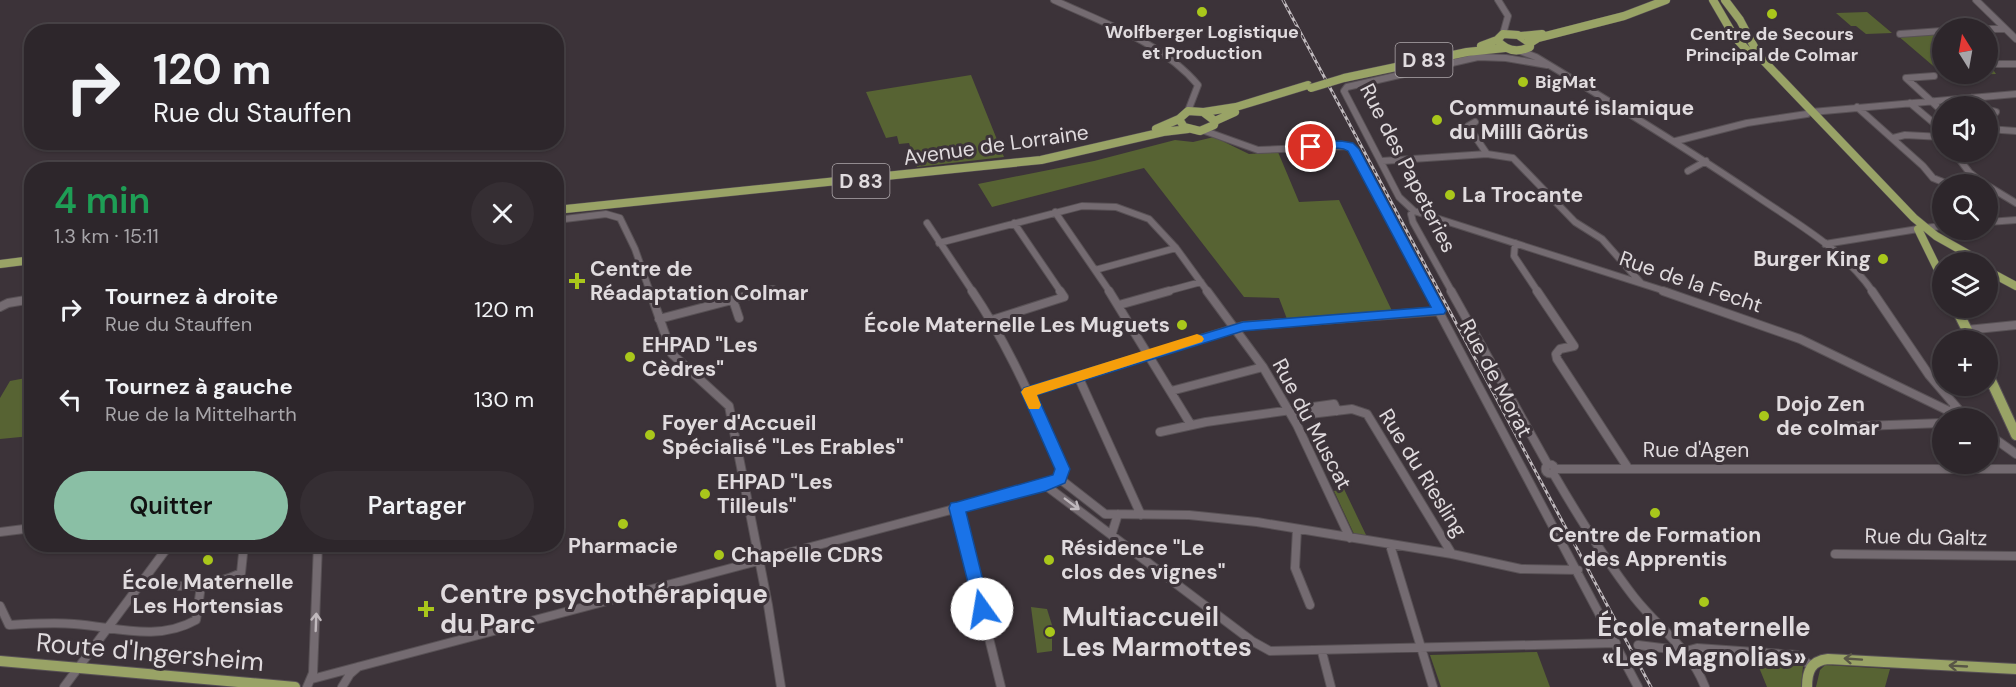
<!DOCTYPE html>
<html lang="fr">
<meta charset="utf-8">
<style>
:root{--surface:#2d262b;--page:#352e33;--text:#f1f3f6;--muted:#a7a5a9;--line:#484347;--accent:#8abfa5}
body{margin:0;font-family:"DM Sans",sans-serif;background:var(--page);color:var(--text);height:100vh;display:flex;flex-direction:column;font-size:22px;white-space:nowrap}
*{box-sizing:border-box;margin:0}
p{font-size:20px;color:var(--muted)}
.icon{flex:none;width:33px;height:33px;fill:none;stroke:currentColor;stroke-width:2;stroke-linecap:round;stroke-linejoin:round}
.map{position:relative;flex:1;overflow:hidden}
.sheet{position:absolute;left:24px;top:162px;width:540px;height:390px;display:flex;flex-direction:column;background:var(--surface);border-radius:24px;box-shadow:0 2px 4px #0004,0 0 0 2px var(--line)}
.sheet>*{flex:none}
.hud{position:absolute;left:24px;top:24px;width:540px;height:126px;border-radius:24px;box-shadow:0 2px 4px #0004,0 0 0 2px var(--line);background:#2d262b;color:var(--text);overflow:hidden}
.needle{width:39px;rotate:349deg}
.fabs{position:absolute;left:1932px;top:18px;display:grid;gap:12px}
.fabs a{display:grid;place-items:center;width:66px;height:66px;border-radius:50%;background:var(--surface);box-shadow:0 2px 4px #0004,0 0 0 2px var(--line);font-size:30px}
.pin{position:absolute;display:grid;place-items:center;width:51px;height:51px;color:#fff;margin:-26px;border:3px solid #fff;border-radius:50%;box-shadow:0 2px 6px #0007}
.me{position:absolute;width:66px;margin:-33px;rotate:347deg;stroke-linejoin:round;filter:drop-shadow(0 0 4px #0008)}
.turn{display:flex;align-items:center;gap:21px;height:126px;padding:0 30px;font-size:27px}
.turn .icon{width:78px;height:78px;stroke-width:2.5}
.turn b{display:block;font-size:42px;line-height:51px}
.round{display:grid;place-items:center;flex:none;width:63px;height:63px;border-radius:32px;background:var(--page)}
.summary{display:flex;align-items:center;justify-content:space-between;height:102px;padding:0 30px}
h1{font-size:36px;font-weight:600;line-height:45px;color:#1e9e55}
.button{display:flex;gap:12px;margin-top:auto;padding:12px 30px}
.button a{flex:1;height:69px;border-radius:36px;background:var(--accent);color:#111;font-size:24px;font-weight:600;line-height:69px;text-align:center}
.button a+a{background:var(--page);color:var(--text)}
ul{padding:0;list-style:none}
li{display:flex;align-items:center;gap:18px;height:90px;padding:0 30px}
li div{flex:1}
li b{display:block;font-size:22px}
li em{font-style:normal}
.map>svg:first-child{display:block}
.green{fill:#576333}
.lines{fill:none;stroke-linecap:round;stroke-linejoin:round}
.minor-far1-casing{stroke:#585155;stroke-width:8}
.minor-casing{stroke:#585155;stroke-width:10}
.major-far1-casing{stroke:#585155;stroke-width:9}
.major-casing{stroke:#585155;stroke-width:12}
.minor-far1{stroke:#746b71;stroke-width:6}
.minor{stroke:#746b71;stroke-width:8}
.major-far1{stroke:#99a366;stroke-width:8}
.major{stroke:#99a366;stroke-width:10}
.rail-casing{stroke:#c0babe;stroke-width:3}
.rail{stroke:#3c3339;stroke-width:1.5;stroke-dasharray:4;stroke-linecap:butt}
.major-bridge-casing{stroke:#585155;stroke-width:9;stroke-linecap:butt}
.major-bridge{stroke:#99a366;stroke-width:8}
.oneway{stroke:#c0b9bd}
.oneway2{stroke:#585546}
.route{fill:#1a73e8;stroke:#114b97;stroke-width:1.5}
.slow{fill:#f59e0b}
.poi-dot{fill:#a9c71b;stroke:#3c3339;stroke-width:2}
.labels{text-anchor:middle;dominant-baseline:central;stroke-width:6;stroke-linejoin:round;paint-order:stroke}
.far-poi-label{font-size:18px;font-weight:bold;fill:#e0dbde;stroke:#3c3339}
.shield{fill:#3c3339;stroke:#afa9ac;stroke-width:1.5}
.shield-label{font-size:20px;font-weight:bold;fill:#e0dbde}
.poi-label{font-size:21px;font-weight:bold;fill:#e0dbde;stroke:#3c3339;text-anchor:start}
.street-label{font-size:21px;fill:#e0dbde;stroke:#3c3339}
.near-poi-label{font-size:26px;font-weight:bold;fill:#e0dbde;stroke:#3c3339;text-anchor:start}
.near-street-label{font-size:26px;fill:#e0dbde;stroke:#3c3339}
</style>
<div class="map">
<svg width="2016" height="687" viewBox="0 0 2016 687">
<rect width="100%" height="100%" fill="#3c3339"/>
<path class="green" d="M 1867,12 L 1892,33 L 1866,34 L 1856,26 L 1851,26 L 1836,13 Z
M 1942,32 L 1942,74 L 1988,74 L 1988,62 L 1996,74 L 1945,76 L 1897,35 Z
M 971,75 L 1004,157 L 917,167 L 909,143 L 899,144 L 897,136 L 886,138 L 866,92 Z
M 1214,137 L 1249,154 L 1278,152 L 1299,202 L 1339,200 L 1393,313 L 1287,319 L 1279,298 L 1244,297 L 1144,168 L 992,207 L 978,184 L 1094,161 L 1175,140 L 1193,142 Z
M 31,377 L 31,436 L 0,439 L 0,398 L 10,381 Z
M 1344,489 L 1367,537 L 1354,534 L 1334,491 Z
M 1031,607 L 1047,609 L 1052,625 L 1052,651 L 1037,653 Z
M 1537,652 L 1550,687 L 1441,687 L 1430,655 Z
M 1756,660 L 1800,664 L 1803,666 L 1801,687 L 1767,687 Z
M 1825,665 L 1890,669 L 1885,687 L 1816,687 L 1820,670 Z"/>
<g class="lines">
<defs>
<path id="minor-far1" d="M 1054,0 C 1103,23 1162,42 1198,85 L 1188,111
M 1498,0 L 1508,16 L 1503,34
M 1976,0 L 2016,39
M 1976,28 L 1983,28
M 1988,29 L 2005,29
M 1900,34 L 1942,31
M 1520,51 L 1536,57 C 1612,103 1688,149 1761,199 C 1801,226 1846,252 1873,292
M 1988,58 L 1993,64 L 2016,64
M 1547,65 L 1506,58 L 1478,57 L 1347,87 L 1344,91 L 1399,197 L 1414,211 L 1668,292
M 1934,76 L 1906,78 L 1942,111
M 1972,98 L 1984,106
M 1910,103 L 1942,130
M 1857,107 L 1923,166 L 1933,178 L 1948,184
M 1988,110 L 1996,112
M 1812,112 L 2016,94
M 1475,122 L 1468,126 L 1487,154
M 1988,129 L 2016,131
M 1205,131 L 1258,150 L 1349,146 L 1353,149 L 1429,292
M 1893,138 L 1905,135 L 1942,137
M 1676,141 L 1747,123 L 1807,114
M 1954,152 L 1969,172 L 1984,184
M 1382,161 L 1487,154 L 1513,158 L 1575,222 L 1602,239 L 1641,283
M 1688,171 L 1706,161
M 1946,183 L 1979,182
M 1988,186 L 2016,203
M 1414,211 L 1411,214 L 1413,222 L 1452,292
M 1055,212 L 1110,292
M 556,220 L 606,214 L 620,218 L 635,249 L 650,292
M 1988,222 L 2016,220
M 927,223 L 973,292
M 1014,223 L 1061,292
M 1925,228 L 1942,226
M 939,243 L 1082,206 L 1116,207 L 1149,219 L 1176,248 L 1208,292
M 1515,243 L 1514,256 L 1538,292
M 1825,244 L 1918,229
M 1095,270 L 1176,248
M 760,292 L 773,289
M 1164,292 L 1201,282"/>
<path id="minor" d="M 650,291 L 672,354 L 729,406 L 768,605 L 781,687
M 972,291 C 1010,347 1035,408 1063,469 L 1060,479
M 1109,291 L 1191,425
M 1207,291 L 1263,367 L 1297,425 L 1350,538
M 1428,291 L 1638,687
M 1451,291 L 1548,465
M 1537,291 L 1574,346 L 1560,349 L 1556,354 L 1557,359 L 1628,468
M 1663,291 L 1800,339 L 1953,413
M 1872,291 L 1929,375 L 1959,410
M 733,300 L 739,318
M 1119,305 L 1169,291
M 0,307 L 8,303 L 32,299
M 659,319 L 766,291
M 992,320 L 1064,297 L 1060,291
M 1967,330 L 2016,325
M 1078,376 L 1141,515
M 1171,391 L 1263,367
M 1029,392 L 1243,326 L 1440,311
M 1293,416 L 1352,409 L 1367,414 L 1452,554
M 1958,418 L 1964,414 L 1953,409 L 1953,413 L 1959,417
M 1837,427 L 1942,423
M 1160,432 L 1206,422 L 1334,404 L 1337,411
M 1988,434 L 2016,454
M1545.5 469a4.5 4.5 0 1 1 9 0a4.5 4.5 0 1 1-9 0Z
M 1555,469 L 2016,469
M 1553,473 C 1578,516 1604,558 1634,597 C 1659,629 1690,648 1705,687
M 1060,479 L 1105,514
M 1045,485 L 1252,641 L 1270,651 L 1616,643
M 957,508 L 1001,687
M 1105,514 L 1189,515 L 1257,522 L 1452,554 L 1521,569 L 1578,570
M 1297,529 L 1295,568 L 1310,605
M 0,532 L 32,528
M 1112,533 L 1118,514
M 1390,545 L 1433,687
M 1835,554 L 2016,556
M 141,584 C 177,587 208,589 241,573 L 244,544
M 0,606 L 9,625 C 30,624 52,622 74,624 C 116,627 157,642 196,620 L 201,586
M 1638,645 L 1686,651 L 1697,648 L 1797,655 L 1811,666
M 1322,652 L 1331,687
M 312,679 L 1045,485 L 1060,479
M 64,687 L 170,544
M 307,687 L 313,673 L 318,544
M 342,687 L 350,674 L 358,667"/>
<path id="major-far1" d="M 1713,0 L 1734,36 L 1754,58
M 1725,0 L 1740,20 L 1759,56 L 1914,218 L 1936,236 L 1982,262
M 1503,34 L 1518,35 L 1530,43 L 1530,47 C 1517,53 1506,51 1497,40 Z
M 1521,36 L 1542,34
M 1530,43 L 1538,38 L 1624,16 L 1666,0
M 1481,46 L 1497,40
M 1344,78 L 1467,52 L 1505,48
M 1188,111 L 1203,112 L 1215,121 L 1214,125 L 1200,131 L 1184,127 L 1179,119 Z
M 1204,112 L 1236,107 L 1308,85
M 1215,121 L 1235,112
M 1156,129 L 1179,119
M 556,210 L 1041,160 L 1163,132 L 1188,129
M 1918,229 L 1942,278
M 0,264 L 32,260
M 1988,271 L 2016,286"/>
<path id="major" d="M 1956,308 L 1972,340
M 1988,374 L 2016,435
M 0,661 L 295,687
M 1807,687 C 1807,671 1811,661 1828,659 L 2016,669"/>
</defs>
<use href="#minor-far1" class="minor-far1-casing"/>
<use href="#minor" class="minor-casing"/>
<use href="#major-far1" class="major-far1-casing"/>
<use href="#major" class="major-casing"/>
<use href="#minor-far1" class="minor-far1"/>
<use href="#minor" class="minor"/>
<use href="#major-far1" class="major-far1"/>
<use href="#major" class="major"/>
<defs>
<path id="rail" d="M 1283,0 L 1651,687"/>
</defs>
<use href="#rail" class="rail-casing"/>
<use href="#rail" class="rail"/>
<defs>
<path id="major-bridge" d="M 1311,88 L 1344,78"/>
</defs>
<use href="#major-bridge" class="major-bridge-casing"/>
<use href="#major-bridge" class="major-bridge"/>
</g>
<defs><path id="oneway-shaft" d="M-6 0H5M1.5-3L5.5 0L1.5 3" fill="none" stroke-width="1.6" stroke-linecap="round" stroke-linejoin="round" transform="scale(1.5)"/></defs>
<g class="oneway">
<use href="#oneway-shaft" transform="translate(1072 504) rotate(37)"/>
<use href="#oneway-shaft" transform="translate(316 622) rotate(-88)"/>
</g>
<g class="oneway2">
<use href="#oneway-shaft" transform="translate(1853 659) rotate(-176)"/>
<use href="#oneway-shaft" transform="translate(1958 666) rotate(-177)"/>
</g>
<path class="route" d="M 1341,141 L 1353,143 L 1359,149 L 1446,311 L 1444,314 L 1243,331 L 1037,395 L 1070,469 L 1065,483 L 1046,491 L 966,512 L 990,609 L 988,614 L 982,617 L 976,614 L 949,508 L 951,503 L 957,502 L 1053,475 L 1055,469 L 1021,392 L 1024,388 L 1243,322 L 1431,307 L 1348,151 C 1336,143 1317,156 1306,147 L 1311,143 Z"/>
<path class="slow" d="M 1197,334 L 1202,336 L 1204,339 L 1202,342 L 1037,395 L 1041,405 L 1039,409 L 1029,409 L 1021,392 L 1024,388 Z"/>
<g class="poi-dot">
<circle cx="1202" cy="12" r="6"/>
<circle cx="1772" cy="14" r="6"/>
<circle cx="1523" cy="82" r="6"/>
<circle cx="1437" cy="120" r="6"/>
<circle cx="1450" cy="195" r="6"/>
<circle cx="1883" cy="259" r="6"/>
<path d="M574 272h6v6h6v6h-6v6h-6v-6h-6v-6h6z"/>
<circle cx="1182" cy="325" r="6"/>
<circle cx="630" cy="357" r="6"/>
<circle cx="1764" cy="416" r="6"/>
<circle cx="650" cy="435" r="6"/>
<circle cx="705" cy="494" r="6"/>
<circle cx="1655" cy="513" r="6"/>
<circle cx="623" cy="524" r="6"/>
<circle cx="719" cy="555" r="6"/>
<circle cx="208" cy="560" r="6"/>
<circle cx="1049" cy="560" r="6"/>
<circle cx="1704" cy="602" r="6"/>
<path d="M423 600h6v6h6v6h-6v6h-6v-6h-6v-6h6z"/>
<circle cx="1050" cy="632" r="6"/>
</g>
<g class="labels">
<g class="far-poi-label">
<text x="1202" y="32">Wolfberger Logistique<tspan x="1202" dy="21">et Production</tspan></text>
<text x="1772" y="34">Centre de Secours<tspan x="1772" dy="21">Principal de Colmar</tspan></text>
<text x="1535" y="82" text-anchor="start">BigMat</text>
</g>
<g class="shield">
<rect x="1395.5" y="43" width="57" height="34" rx="4.5"/>
<rect x="832.5" y="164" width="57" height="34" rx="4.5"/>
</g>
<g class="shield-label">
<text x="1424" y="60">D 83</text>
<text x="861" y="181">D 83</text>
</g>
<g class="poi-label">
<text x="1449" y="108">Communauté islamique<tspan x="1449" dy="24">du Milli Görüs</tspan></text>
<text x="1462" y="195">La Trocante</text>
<text x="1871" y="259" text-anchor="end">Burger King</text>
<text x="590" y="269">Centre de<tspan x="590" dy="24">Réadaptation Colmar</tspan></text>
<text x="1170" y="325" text-anchor="end">École Maternelle Les Muguets</text>
<text x="642" y="345">EHPAD "Les<tspan x="642" dy="24">Cèdres"</tspan></text>
<text x="1776" y="404">Dojo Zen<tspan x="1776" dy="24">de colmar</tspan></text>
<text x="662" y="423">Foyer d'Accueil<tspan x="662" dy="24">Spécialisé "Les Erables"</tspan></text>
<text x="717" y="482">EHPAD "Les<tspan x="717" dy="24">Tilleuls"</tspan></text>
<text x="1655" y="535" text-anchor="middle">Centre de Formation<tspan x="1655" dy="24">des Apprentis</tspan></text>
<text x="623" y="546" text-anchor="middle">Pharmacie</text>
<text x="1061" y="548">Résidence "Le<tspan x="1061" dy="24">clos des vignes"</tspan></text>
<text x="731" y="555">Chapelle CDRS</text>
<text x="208" y="582" text-anchor="middle">École Maternelle<tspan x="208" dy="24">Les Hortensias</tspan></text>
</g>
<g class="street-label">
<text transform="translate(996 145) rotate(-8)">Avenue de Lorraine</text>
<text transform="translate(1408 168) rotate(63)">Rue des Papeteries</text>
<text transform="translate(1691 282) rotate(19)">Rue de la Fecht</text>
<text transform="translate(1496 378) rotate(62)">Rue de Morat</text>
<text transform="translate(1312 424) rotate(62)">Rue du Muscat</text>
<text x="1696" y="450">Rue d'Agen</text>
<text transform="translate(1423 473) rotate(58)">Rue du Riesling</text>
<text transform="translate(1926 537) rotate(1)">Rue du Galtz</text>
</g>
<g class="near-poi-label">
<text x="440" y="594">Centre psychothérapique<tspan x="440" dy="30">du Parc</tspan></text>
<text x="1062" y="617">Multiaccueil<tspan x="1062" dy="30">Les Marmottes</tspan></text>
<text x="1704" y="627" text-anchor="middle">École maternelle<tspan x="1704" dy="30">«Les Magnolias»</tspan></text>
</g>
<g class="near-street-label">
<text transform="translate(150 652) rotate(5)">Route d'Ingersheim</text>
</g>
</g>
</svg>
<div class="fabs">
<a><svg class="needle" viewBox="-14 -14 28 28"><path d="M0-13l5 13h-10z" fill="#e53935"/><path d="M0 13l5-13h-10z" fill="#a7a5a9"/></svg></a>
<a><svg class="icon" aria-label="sound" viewBox="0 0 24 24"><path d="M4 9h4l5-4v14l-5-4H4zM17 9q2 3 0 6"/></svg></a>
<a><svg class="icon" aria-label="search" viewBox="0 0 24 24"><circle cx="10" cy="10" r="6"/><path d="M15 15l6 6"/></svg></a>
<a><svg class="icon" aria-label="layers" viewBox="0 0 24 24"><path d="M12 4l9 5-9 5-9-5zM3 14l9 5 9-5"/></svg></a>
<a>+</a>
<a>−</a>
</div>
<div class="pin" style="left:1311px;top:147px;background:#d93025"><svg class="icon" aria-label="arrive" viewBox="0 0 24 24"><path d="M6 21V4h12l-3 4 3 4H6"/></svg></div>
<svg class="me" style="left:982px;top:609px" viewBox="-20 -20 40 40"><circle r="19" fill="#fff"/><path d="M0-13L10 11 0 6-10 11z" fill="#1a73e8"/></svg>
<div class="hud">
<div class="turn"><svg class="icon" aria-label="right" viewBox="0 0 24 24"><path d="M7 20v-9h11M14 6l5 5-5 5"/></svg><div><b>120 m</b>Rue du Stauffen</div></div>
</div>
<section class="sheet">
<div class="summary"><div><h1>4 min</h1><p>1.3 km · 15:11</p></div><a class="round"><svg class="icon" aria-label="close" viewBox="0 0 24 24"><path d="M6 6l12 12M18 6L6 18"/></svg></a></div>
<ul>
<li><svg class="icon" aria-label="right" viewBox="0 0 24 24"><path d="M7 20v-9h11M14 6l5 5-5 5"/></svg><div><b>Tournez à droite</b><p>Rue du Stauffen</p></div><em>120 m</em></li>
<li><svg class="icon" aria-label="left" viewBox="0 0 24 24"><path d="M17 20v-9H6M10 6l-5 5 5 5"/></svg><div><b>Tournez à gauche</b><p>Rue de la Mittelharth</p></div><em>130 m</em></li>
</ul>
<div class="button"><a>Quitter</a><a>Partager</a></div>
</section>
</div>
